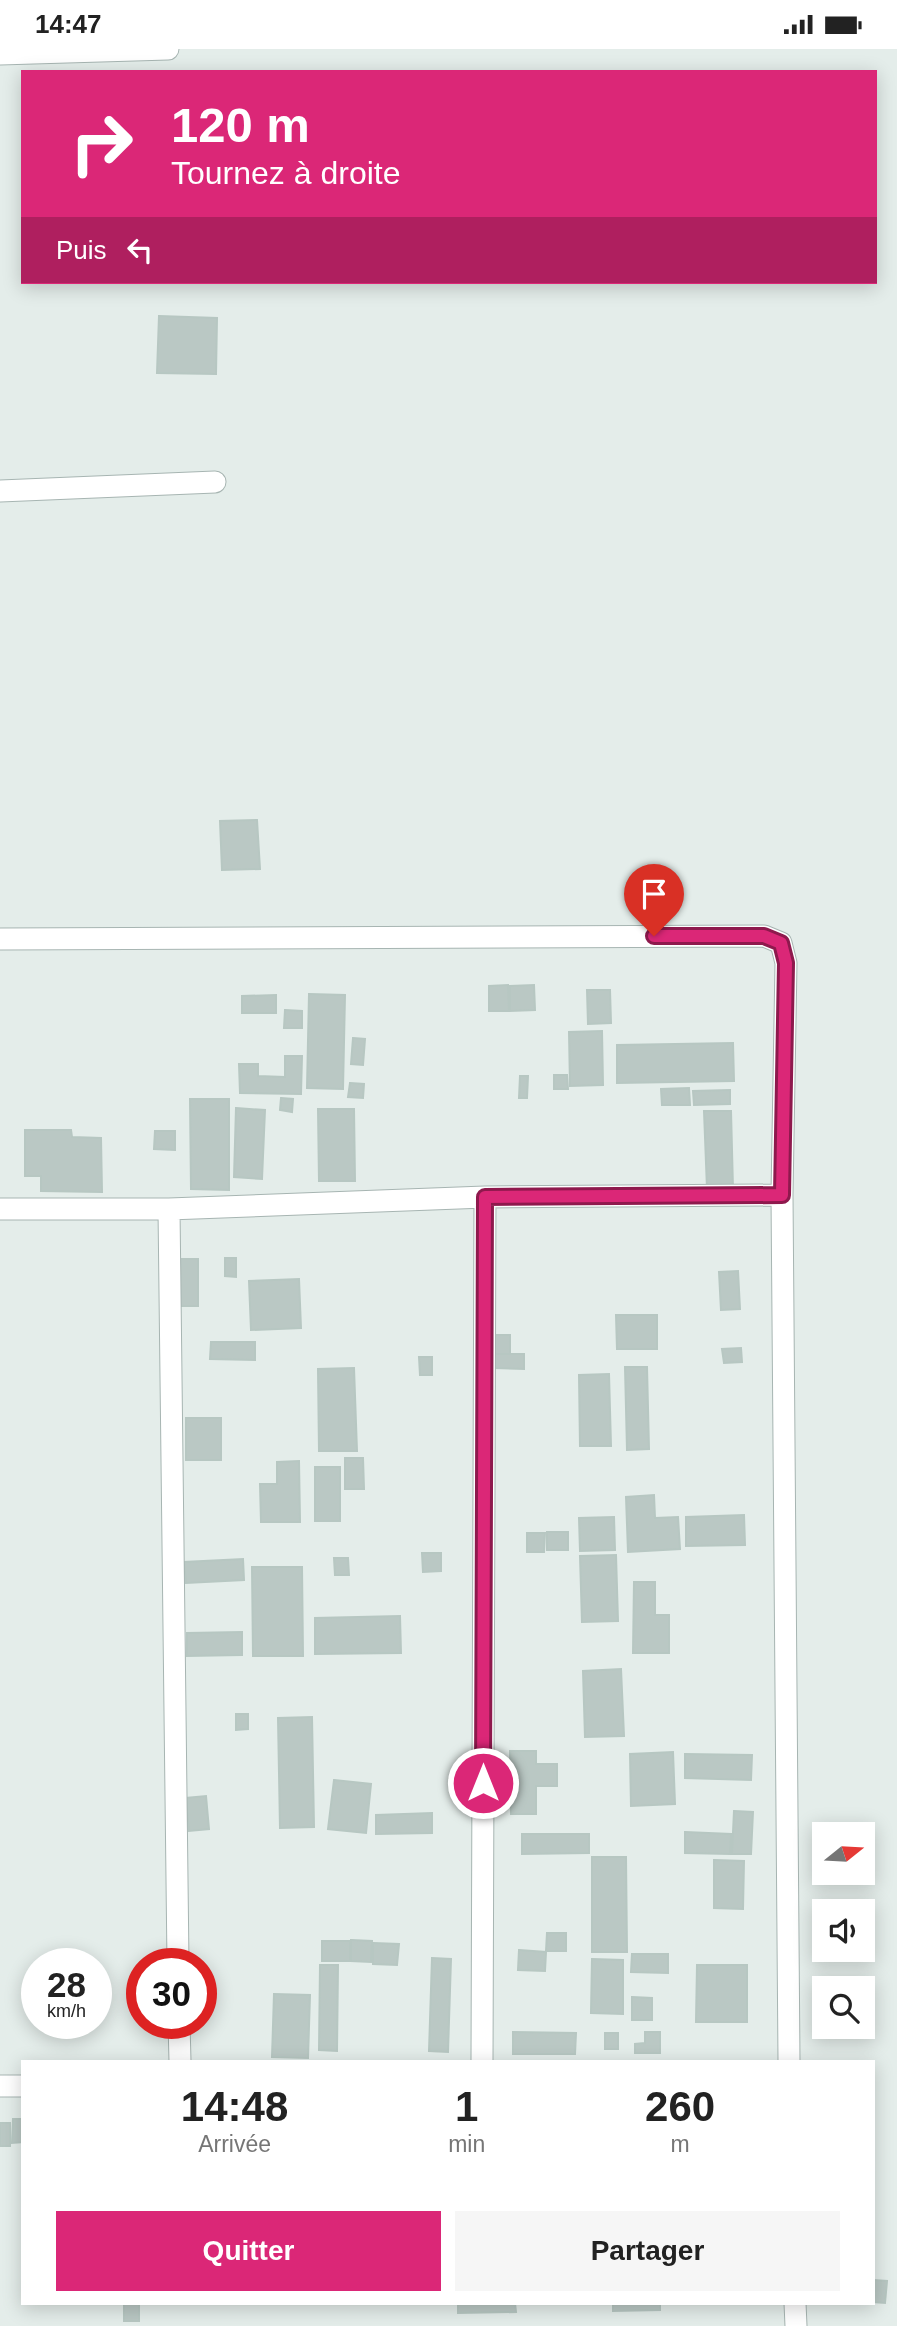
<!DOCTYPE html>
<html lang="fr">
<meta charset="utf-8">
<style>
:root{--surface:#fff;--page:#f6f6f6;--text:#222;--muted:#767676;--accent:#db2777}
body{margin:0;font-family:Helvetica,sans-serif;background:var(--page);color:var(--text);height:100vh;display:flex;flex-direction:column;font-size:26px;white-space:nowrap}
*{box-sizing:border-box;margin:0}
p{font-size:23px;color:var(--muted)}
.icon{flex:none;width:38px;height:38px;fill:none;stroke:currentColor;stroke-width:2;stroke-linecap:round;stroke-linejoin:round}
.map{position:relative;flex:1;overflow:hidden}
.side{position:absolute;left:21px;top:2011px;width:854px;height:245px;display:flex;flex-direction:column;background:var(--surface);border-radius:0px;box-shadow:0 4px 18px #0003}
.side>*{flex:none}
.guide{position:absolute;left:21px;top:21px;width:856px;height:214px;border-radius:0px;box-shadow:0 4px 18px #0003;background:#db2777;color:#fff;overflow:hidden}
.needle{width:46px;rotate:72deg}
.tools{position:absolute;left:812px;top:1773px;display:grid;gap:14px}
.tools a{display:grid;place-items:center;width:63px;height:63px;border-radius:0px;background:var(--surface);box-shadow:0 4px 18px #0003;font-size:35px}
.speed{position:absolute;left:21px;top:1899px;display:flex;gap:14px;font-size:35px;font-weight:700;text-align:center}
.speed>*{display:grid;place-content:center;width:91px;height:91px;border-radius:50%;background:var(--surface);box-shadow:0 4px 18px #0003;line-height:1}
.speed small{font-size:18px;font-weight:400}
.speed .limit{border:10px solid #d22;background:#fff;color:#111}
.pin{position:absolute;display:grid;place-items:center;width:60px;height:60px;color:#fff;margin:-72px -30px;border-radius:50% 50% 50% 0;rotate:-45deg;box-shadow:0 0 7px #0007}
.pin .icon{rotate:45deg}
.me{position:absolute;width:77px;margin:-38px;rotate:0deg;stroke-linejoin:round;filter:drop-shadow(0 0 5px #0008)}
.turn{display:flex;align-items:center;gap:24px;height:147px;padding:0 35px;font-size:32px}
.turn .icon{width:91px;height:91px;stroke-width:2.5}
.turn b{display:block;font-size:49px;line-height:60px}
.then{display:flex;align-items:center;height:66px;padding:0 35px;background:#0003;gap:14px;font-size:26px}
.eta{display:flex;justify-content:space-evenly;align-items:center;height:119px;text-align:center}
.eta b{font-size:42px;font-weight:700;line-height:49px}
.action{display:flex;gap:14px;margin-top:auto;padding:14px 35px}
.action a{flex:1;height:80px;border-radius:0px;background:var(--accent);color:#fff;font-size:28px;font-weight:700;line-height:80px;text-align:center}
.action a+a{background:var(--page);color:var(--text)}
.status{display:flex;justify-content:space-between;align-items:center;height:49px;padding:0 35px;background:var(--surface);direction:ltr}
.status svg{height:19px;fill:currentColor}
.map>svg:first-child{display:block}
.building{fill:#bac8c4;stroke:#b7c7c2;stroke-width:2}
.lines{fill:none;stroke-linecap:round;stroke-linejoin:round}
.minor-casing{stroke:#a7b5b2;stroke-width:23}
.minor{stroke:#fff;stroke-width:21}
.route-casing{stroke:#8e194d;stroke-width:18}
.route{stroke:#db2777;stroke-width:12}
</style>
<div class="status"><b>14:47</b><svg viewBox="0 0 49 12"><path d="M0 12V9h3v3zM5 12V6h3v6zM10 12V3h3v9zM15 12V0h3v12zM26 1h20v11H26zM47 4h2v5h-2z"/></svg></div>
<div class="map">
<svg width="897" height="2277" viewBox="0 0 897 2277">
<rect width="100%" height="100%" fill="#e4edea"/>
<path class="building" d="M 159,267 L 217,269 L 216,325 L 157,324 Z
M 257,771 L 260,820 L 222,821 L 220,772 Z
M 508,936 L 509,962 L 489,962 L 489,937 Z
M 534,936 L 535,961 L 510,962 L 510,937 Z
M 587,941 L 610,941 L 611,974 L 588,975 Z
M 309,945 L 345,946 L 343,1040 L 307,1039 Z
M 276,946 L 276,964 L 242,964 L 242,947 Z
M 285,961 L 302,962 L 302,979 L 284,979 Z
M 602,982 L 603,1036 L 570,1037 L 569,983 Z
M 353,989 L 365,990 L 363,1016 L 351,1015 Z
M 733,994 L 734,1032 L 617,1034 L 617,996 Z
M 285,1007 L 302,1007 L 301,1045 L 240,1044 L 239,1015 L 258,1015 L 258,1027 L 285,1028 Z
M 554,1026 L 567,1026 L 568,1040 L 554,1040 Z
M 520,1027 L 528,1027 L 527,1049 L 519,1049 Z
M 350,1034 L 364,1035 L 363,1049 L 348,1048 Z
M 689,1039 L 690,1056 L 662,1056 L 661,1040 Z
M 730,1041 L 730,1055 L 694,1056 L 693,1042 Z
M 281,1049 L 293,1050 L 292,1063 L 280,1061 Z
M 190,1050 L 229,1050 L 229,1141 L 191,1140 Z
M 236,1059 L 265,1061 L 262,1130 L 234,1128 Z
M 318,1060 L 354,1060 L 355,1132 L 319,1132 Z
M 704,1062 L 731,1062 L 733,1140 L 707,1140 Z
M 25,1081 L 71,1081 L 72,1088 L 101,1089 L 102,1143 L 41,1142 L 41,1127 L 25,1127 Z
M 155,1082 L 175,1082 L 175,1101 L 154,1100 Z
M 225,1209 L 236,1209 L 236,1228 L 225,1227 Z
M 177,1210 L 198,1210 L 198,1257 L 176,1257 Z
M 738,1222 L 740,1260 L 721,1261 L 719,1223 Z
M 299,1230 L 301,1279 L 251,1281 L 249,1232 Z
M 616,1266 L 657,1266 L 657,1300 L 617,1300 Z
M 495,1286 L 510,1286 L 510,1305 L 495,1305 Z
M 211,1293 L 255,1293 L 255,1311 L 210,1310 Z
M 741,1299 L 742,1313 L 724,1314 L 722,1300 Z
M 495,1305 L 524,1305 L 524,1320 L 495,1319 Z
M 419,1308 L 432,1308 L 432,1326 L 420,1326 Z
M 625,1318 L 647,1318 L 649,1400 L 627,1401 Z
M 354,1319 L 357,1402 L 319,1402 L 318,1320 Z
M 609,1325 L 611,1397 L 580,1397 L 579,1326 Z
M 186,1369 L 221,1369 L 221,1411 L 186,1411 Z
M 345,1409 L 363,1409 L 364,1440 L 345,1440 Z
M 299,1412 L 300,1473 L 261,1473 L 260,1435 L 277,1435 L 277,1413 Z
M 315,1418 L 340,1418 L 340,1472 L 315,1472 Z
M 654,1446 L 655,1469 L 678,1468 L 680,1500 L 628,1503 L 626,1448 Z
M 744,1466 L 745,1496 L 686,1497 L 686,1468 Z
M 614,1468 L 615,1501 L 580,1502 L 579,1469 Z
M 547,1483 L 568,1483 L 568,1501 L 547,1501 Z
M 527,1484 L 545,1484 L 544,1503 L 527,1503 Z
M 422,1504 L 441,1504 L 441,1522 L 423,1523 Z
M 616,1506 L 618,1572 L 582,1573 L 580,1507 Z
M 334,1509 L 348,1509 L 349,1526 L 335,1526 Z
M 243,1510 L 244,1531 L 186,1534 L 184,1513 Z
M 252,1518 L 302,1518 L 303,1607 L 253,1607 Z
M 634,1533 L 655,1533 L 655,1566 L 669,1566 L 669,1604 L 633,1604 Z
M 400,1567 L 401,1604 L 315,1605 L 315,1569 Z
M 242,1583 L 242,1606 L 187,1607 L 187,1584 Z
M 621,1620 L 624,1687 L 585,1688 L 583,1622 Z
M 236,1665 L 248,1665 L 248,1680 L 236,1681 Z
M 312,1668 L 314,1778 L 280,1779 L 278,1669 Z
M 510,1702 L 536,1702 L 536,1715 L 557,1715 L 557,1737 L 536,1737 L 536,1765 L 511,1765 Z
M 673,1703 L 675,1755 L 631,1757 L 630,1705 Z
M 685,1705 L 752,1706 L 751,1731 L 685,1729 Z
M 334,1731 L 371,1735 L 366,1784 L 328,1780 Z
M 206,1747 L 209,1780 L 189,1782 L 186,1749 Z
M 734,1762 L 753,1763 L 751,1805 L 732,1805 Z
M 432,1764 L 432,1784 L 376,1785 L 376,1766 Z
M 685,1783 L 731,1785 L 730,1805 L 685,1804 Z
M 522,1785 L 589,1785 L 589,1804 L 522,1805 Z
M 592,1808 L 626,1808 L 627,1903 L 592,1903 Z
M 714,1811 L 744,1812 L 743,1860 L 714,1859 Z
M 547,1884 L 566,1884 L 566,1902 L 546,1902 Z
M 351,1891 L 372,1892 L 371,1913 L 351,1912 Z
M 322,1892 L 350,1892 L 350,1912 L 322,1912 Z
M 373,1894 L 399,1895 L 397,1916 L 373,1915 Z
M 519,1901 L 546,1903 L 545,1922 L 518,1921 Z
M 632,1905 L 668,1905 L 668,1924 L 631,1923 Z
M 432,1909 L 451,1910 L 448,2003 L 429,2002 Z
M 592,1910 L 623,1911 L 623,1965 L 591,1964 Z
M 320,1916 L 338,1916 L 337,2002 L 319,2001 Z
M 697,1916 L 747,1916 L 747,1973 L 696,1973 Z
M 274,1945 L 310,1946 L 308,2009 L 272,2008 Z
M 632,1948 L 652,1949 L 652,1971 L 632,1971 Z
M 513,1983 L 576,1984 L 575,2005 L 513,2005 Z
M 645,1983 L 660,1983 L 660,2004 L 635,2004 L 635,1995 L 645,1994 Z
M 605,1984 L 618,1984 L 618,2000 L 605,2000 Z
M 13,2070 L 23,2070 L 23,2093 L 12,2094 Z
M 0,2074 L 10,2074 L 10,2097 L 0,2097 Z
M 873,2231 L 887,2232 L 885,2254 L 873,2253 Z
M 124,2254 L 139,2254 L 139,2272 L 124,2272 Z
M 458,2254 L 515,2254 L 516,2263 L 458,2264 Z
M 613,2254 L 660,2254 L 660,2261 L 613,2262 Z"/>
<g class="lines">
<defs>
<path id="minor" d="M 0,5 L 168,0
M 0,442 L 215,433
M 0,890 L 764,887 L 781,894 L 786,914 L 782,1146 L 789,2012
M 0,1160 L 169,1160 L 485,1148 L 782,1146
M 169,1160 L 178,1914
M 179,1974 L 180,2012
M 482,2012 L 485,1148
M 0,2037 L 23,2037
M 795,2254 L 796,2277"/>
</defs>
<use href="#minor" class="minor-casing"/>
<use href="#minor" class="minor"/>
</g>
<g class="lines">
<defs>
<path id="route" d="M 483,1734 L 485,1148 L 782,1146 L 786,914 L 781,894 L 764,887 L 654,887"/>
</defs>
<use href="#route" class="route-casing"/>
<use href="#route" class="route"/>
</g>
</svg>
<div class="tools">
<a><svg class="needle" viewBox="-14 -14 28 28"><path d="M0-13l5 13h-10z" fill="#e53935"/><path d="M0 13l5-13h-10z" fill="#767676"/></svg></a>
<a><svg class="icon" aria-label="sound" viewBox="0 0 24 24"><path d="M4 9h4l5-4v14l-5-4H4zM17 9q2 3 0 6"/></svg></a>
<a><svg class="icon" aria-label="search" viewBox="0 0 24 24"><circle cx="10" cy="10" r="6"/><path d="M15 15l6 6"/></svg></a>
</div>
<div class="speed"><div>28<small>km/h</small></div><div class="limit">30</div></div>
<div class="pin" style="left:654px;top:887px;background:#d93025"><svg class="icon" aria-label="arrive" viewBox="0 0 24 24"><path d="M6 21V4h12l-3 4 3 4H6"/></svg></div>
<svg class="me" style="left:483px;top:1734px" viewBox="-20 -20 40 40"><circle r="17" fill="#db2777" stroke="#fff" stroke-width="3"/><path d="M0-11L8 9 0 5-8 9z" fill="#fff"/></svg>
<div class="guide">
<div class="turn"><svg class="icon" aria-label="right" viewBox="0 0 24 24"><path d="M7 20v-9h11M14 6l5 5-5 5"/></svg><div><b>120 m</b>Tournez à droite</div></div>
<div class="then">Puis<svg class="icon" aria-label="left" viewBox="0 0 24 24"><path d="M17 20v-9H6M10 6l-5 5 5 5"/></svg></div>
</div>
<section class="side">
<div class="eta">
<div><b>14:48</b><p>Arrivée</p></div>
<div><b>1</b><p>min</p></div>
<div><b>260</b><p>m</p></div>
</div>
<div class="action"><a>Quitter</a><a>Partager</a></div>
</section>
</div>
